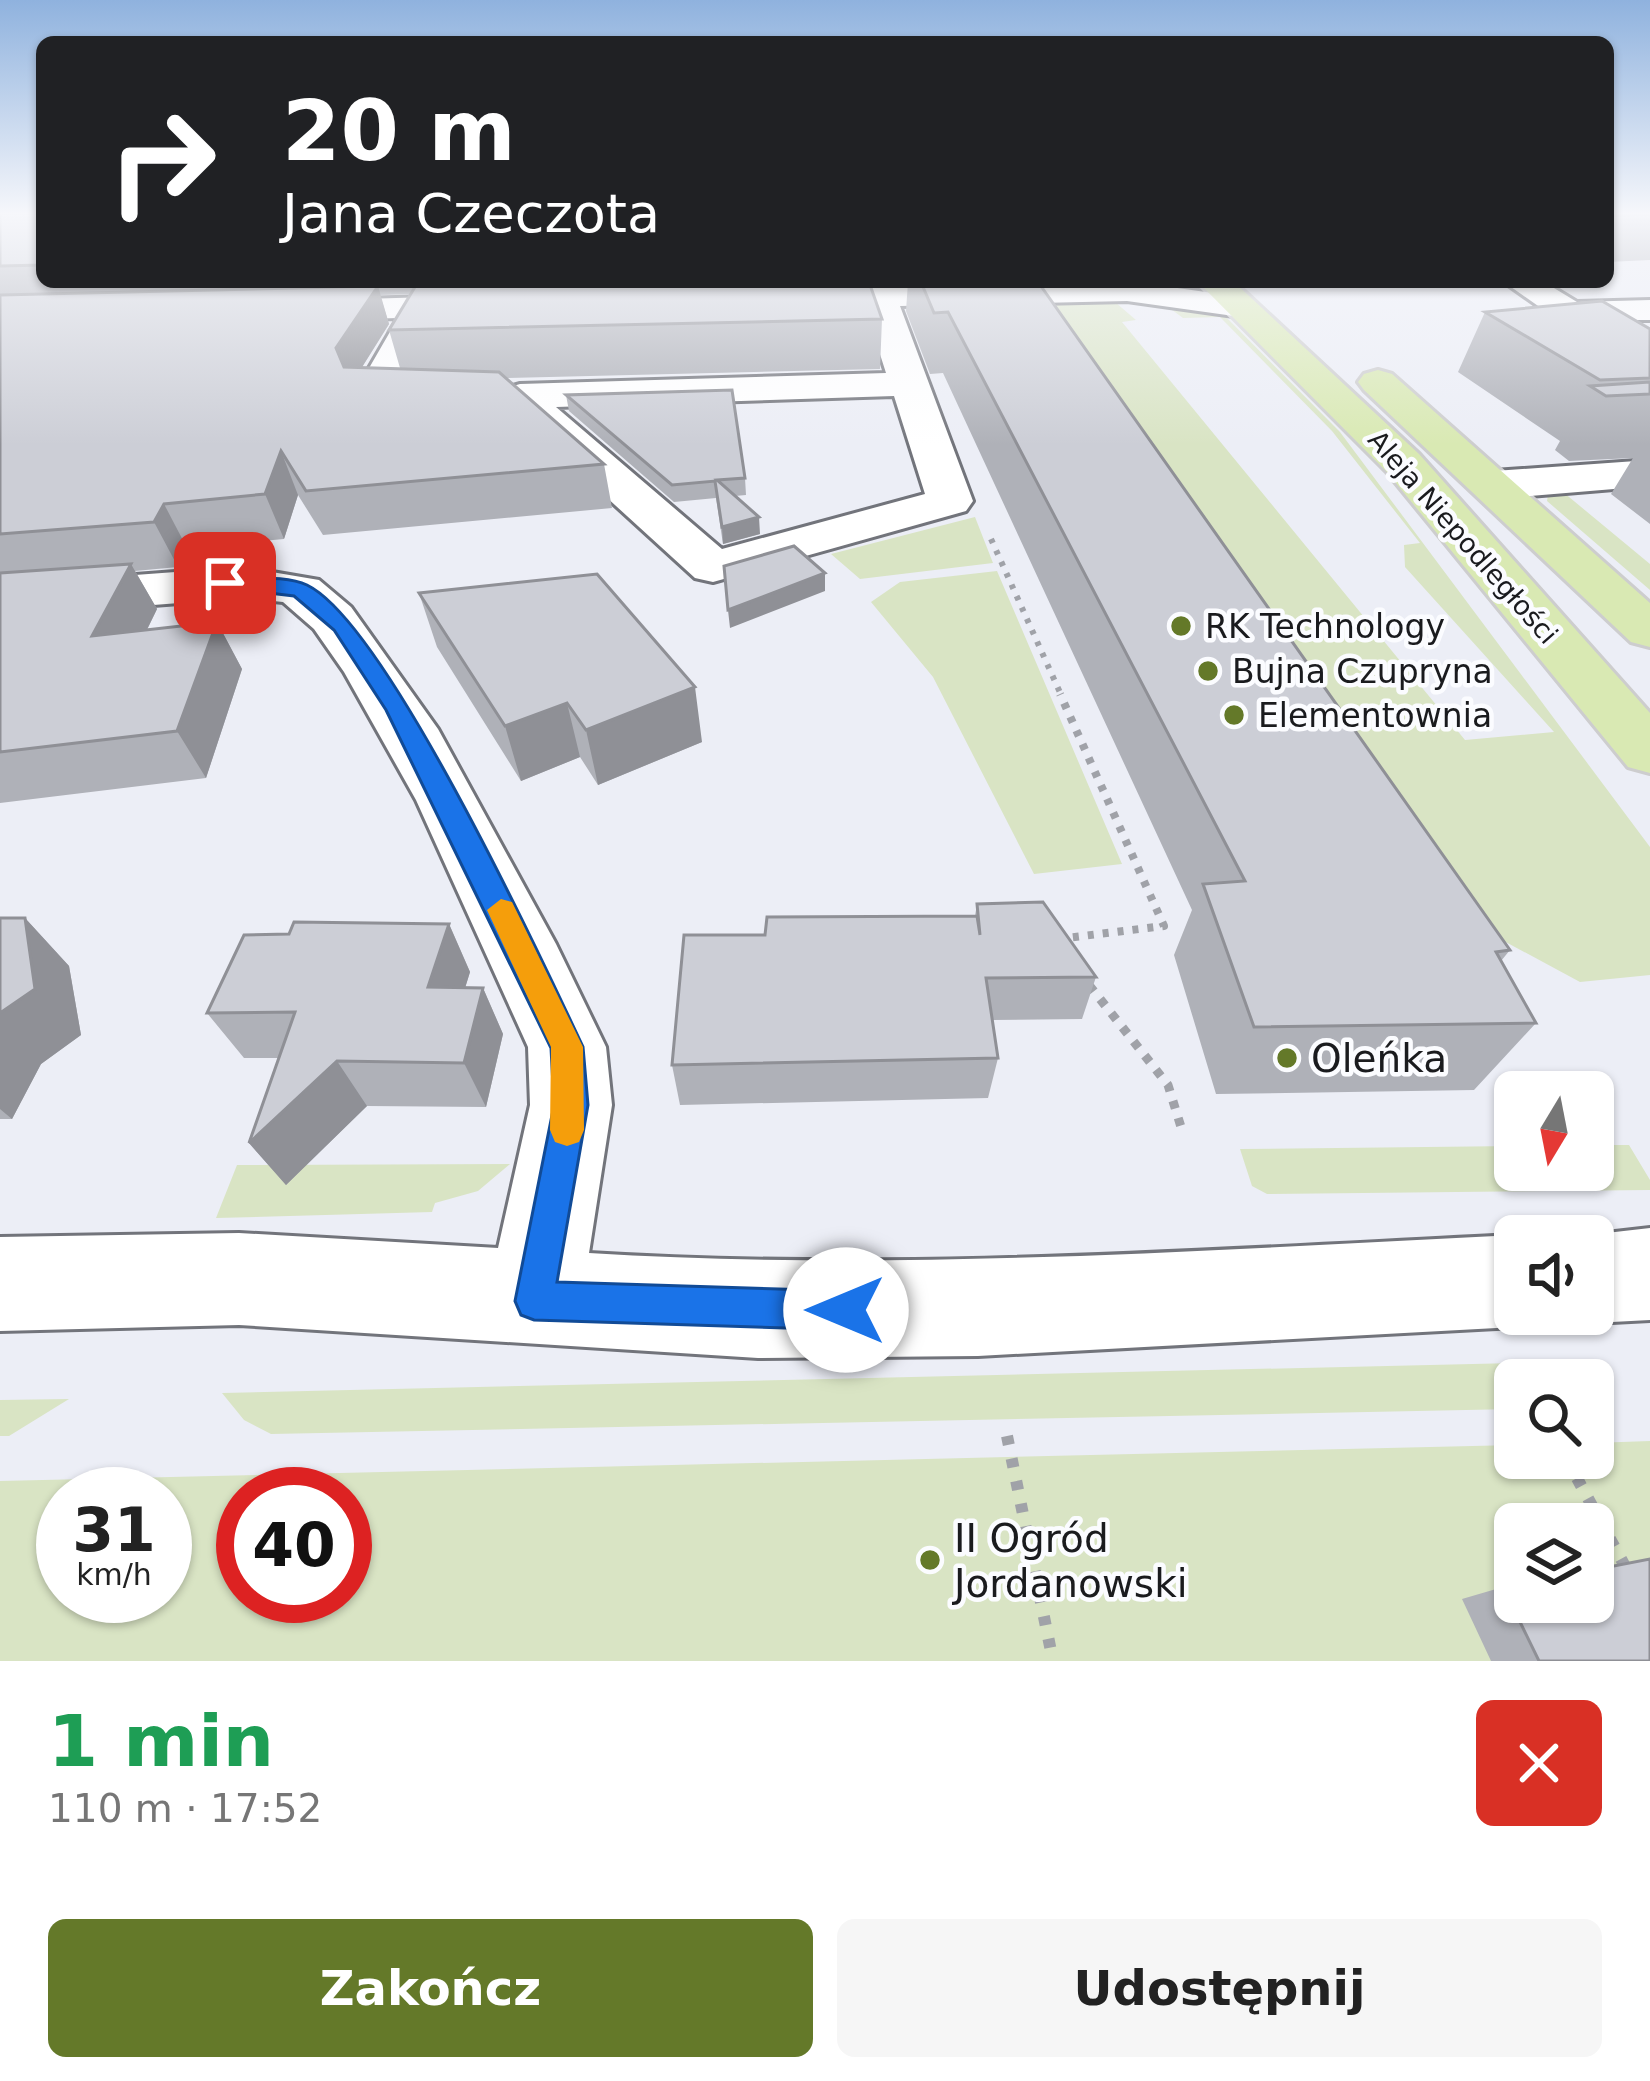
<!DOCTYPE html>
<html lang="pl">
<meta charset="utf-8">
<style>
:root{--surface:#fff;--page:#f6f6f6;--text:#222;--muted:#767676;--accent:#647929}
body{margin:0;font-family:"DejaVu Sans",sans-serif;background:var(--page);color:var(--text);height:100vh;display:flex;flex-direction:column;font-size:45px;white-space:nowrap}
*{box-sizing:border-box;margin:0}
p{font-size:39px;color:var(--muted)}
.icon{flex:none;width:66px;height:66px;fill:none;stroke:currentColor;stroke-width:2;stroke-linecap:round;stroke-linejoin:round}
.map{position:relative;height:1661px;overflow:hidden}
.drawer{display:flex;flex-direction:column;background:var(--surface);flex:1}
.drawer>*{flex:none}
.guide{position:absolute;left:36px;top:36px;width:1578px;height:252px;border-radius:18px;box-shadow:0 3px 9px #0004;background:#202124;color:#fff;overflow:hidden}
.needle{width:78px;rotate:190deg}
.buttons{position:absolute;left:1494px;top:1071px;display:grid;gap:24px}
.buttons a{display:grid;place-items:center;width:120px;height:120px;border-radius:18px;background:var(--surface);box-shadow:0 3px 9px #0004;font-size:60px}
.speed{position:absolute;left:36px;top:1467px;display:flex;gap:24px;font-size:60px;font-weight:700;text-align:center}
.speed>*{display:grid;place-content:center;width:156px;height:156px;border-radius:50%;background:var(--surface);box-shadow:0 3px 9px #0004;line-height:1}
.speed small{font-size:30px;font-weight:400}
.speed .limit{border:18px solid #d22;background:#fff;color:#111}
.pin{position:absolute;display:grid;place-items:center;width:102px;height:102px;color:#fff;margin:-51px;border-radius:24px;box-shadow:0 6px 18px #0006}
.me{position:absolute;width:132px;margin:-66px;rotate:270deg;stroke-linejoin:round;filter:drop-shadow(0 0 9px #0008)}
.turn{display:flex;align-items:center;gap:42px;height:252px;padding:0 48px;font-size:54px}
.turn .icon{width:156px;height:156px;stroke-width:2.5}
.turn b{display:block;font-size:84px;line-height:102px}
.round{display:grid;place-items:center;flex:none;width:126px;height:126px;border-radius:18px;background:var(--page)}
.head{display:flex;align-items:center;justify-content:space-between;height:204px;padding:0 48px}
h1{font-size:72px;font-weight:800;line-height:90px;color:#1e9e55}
.cta{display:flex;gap:24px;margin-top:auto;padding:24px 48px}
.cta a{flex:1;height:138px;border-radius:18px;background:var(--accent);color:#fff;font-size:48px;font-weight:800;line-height:138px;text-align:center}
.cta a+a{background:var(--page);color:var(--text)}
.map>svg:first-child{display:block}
.green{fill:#d9e4c4;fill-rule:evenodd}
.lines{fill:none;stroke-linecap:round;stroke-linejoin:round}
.minor-casing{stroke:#72747b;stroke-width:6}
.major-casing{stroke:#cdcdce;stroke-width:6}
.path-far3{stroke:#a0a2a8;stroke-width:6;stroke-dasharray:4.5 8;stroke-linecap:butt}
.path-far2{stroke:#a0a2a8;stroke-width:8;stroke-dasharray:6 9;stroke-linecap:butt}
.path-far1{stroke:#a0a2a8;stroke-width:9;stroke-dasharray:8 10;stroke-linecap:butt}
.path{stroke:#a0a2a8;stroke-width:12;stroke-dasharray:9 14;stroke-linecap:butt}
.minor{fill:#fff;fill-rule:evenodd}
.major{fill:#d9e9b3;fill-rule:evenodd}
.wall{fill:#afb1b8;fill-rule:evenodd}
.shaded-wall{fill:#8f9096}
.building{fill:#ccced6;stroke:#8f9096;stroke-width:3}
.route{fill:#1a73e8;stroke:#114b97;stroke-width:3}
.slow{fill:#f59e0b}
.poi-dot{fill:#647929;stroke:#fbfcff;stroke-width:4.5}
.labels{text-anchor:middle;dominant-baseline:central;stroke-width:9;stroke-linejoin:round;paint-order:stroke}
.far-street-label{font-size:27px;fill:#1a1b1e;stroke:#fbfcff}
.poi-label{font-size:33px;fill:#1a1b1e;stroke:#fbfcff;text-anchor:start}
.near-poi-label{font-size:39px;fill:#1a1b1e;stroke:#fbfcff;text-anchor:start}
</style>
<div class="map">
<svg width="1650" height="1661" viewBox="0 0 1650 1661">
<rect width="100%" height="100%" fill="#eceef6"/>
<path class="green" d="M 1160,301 L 1224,315 L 1340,432 L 1650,847 L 1650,975 L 1580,982 L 1402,886 L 1050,304 L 1115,302 L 1136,320 L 1122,322 L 1465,740 L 1554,732 L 1405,567 L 1404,545 L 1420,543 L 1332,431 L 1220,317 L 1183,318 Z
M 1563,492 L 1650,564 L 1650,590 L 1547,501 L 1548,495 Z
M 975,517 L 993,563 L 860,579 L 831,554 Z
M 997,571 L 1122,864 L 1034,874 L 933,677 L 871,602 L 900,582 Z
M 1593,1145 L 1629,1145 L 1650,1180 L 1650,1190 L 1267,1194 L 1252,1186 L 1240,1149 L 1515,1146 L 1515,1170 L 1593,1170 Z
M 510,1164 L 478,1191 L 435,1203 L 432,1212 L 216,1218 L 237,1165 Z
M 1555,1362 L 1543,1380 L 1515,1380 L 1515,1409 L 271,1434 L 244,1420 L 222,1393 Z
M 69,1399 L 9,1436 L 0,1436 L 0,1400 Z
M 1650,1441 L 1650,1661 L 0,1661 L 0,1481 L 1515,1445 L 1515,1458 L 1593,1458 L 1593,1443 ZM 63,1494 L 165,1494 L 165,1596 L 63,1596 ZM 243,1494 L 345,1494 L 345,1596 L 243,1596 ZM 1515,1524 L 1593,1524 L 1593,1602 L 1515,1602 Z"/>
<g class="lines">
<defs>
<path id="minor" d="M 1135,282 L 1241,297 L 1258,307 L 1241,317 L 1127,301 L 900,306 L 973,501 L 966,511 L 713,582 L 695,578 L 525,423 L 519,414 L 524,408 L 506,404 L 500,396 L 506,388 L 520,384 L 886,373 L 865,307 L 771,306 L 766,299 L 771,292 L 783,289 ZM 894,396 L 925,494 L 722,549 L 556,407 Z
M 1504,282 L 1544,282 L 1577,302 L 1650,300 L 1650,320 L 1558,320 Z
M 494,295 L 511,305 L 506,312 L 434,317 L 397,389 L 446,390 L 452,399 L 446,408 C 418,415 374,420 354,394 L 398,318 L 298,321 L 281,311 L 298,301 Z
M 1650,460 L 1650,486 L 1494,499 L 1478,495 L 1471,485 L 1478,475 L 1494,471 Z
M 243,567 L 319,580 L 351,607 L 438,729 L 556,944 L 606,1047 L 612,1105 L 589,1253 C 898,1272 1206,1250 1515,1235 L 1515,1314 L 1548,1314 L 1515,1327 L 978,1356 L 758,1358 L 239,1325 L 0,1331 L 0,1237 L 239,1233 L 498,1248 L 530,1105 L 528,1047 L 416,800 L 344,672 L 314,629 L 283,602 L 243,598 L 0,617 L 0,585 Z
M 1650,1228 L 1650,1320 L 1593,1323 L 1570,1314 L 1593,1314 L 1593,1236 L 1580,1236 Z"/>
<path id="major" d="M 1198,282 L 1234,282 L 1419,454 L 1650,713 L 1650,773 L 1628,767 L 1387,472 Z
M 1378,370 L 1392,374 L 1650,603 L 1650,647 L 1631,642 L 1364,390 L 1358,382 L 1364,374 Z"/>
</defs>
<use href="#minor" class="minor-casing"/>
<use href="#major" class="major-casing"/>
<path class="path-far3" d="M 991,539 L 1062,697"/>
<path class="path-far2" d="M 1058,939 L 1164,926 L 1060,694"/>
<path class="path-far1" d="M 1089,985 L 1168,1085 L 1181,1127"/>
<path class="path" d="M 1007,1436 L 1053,1661
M 1566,1458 L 1627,1570"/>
<use href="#minor" class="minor"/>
<use href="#major" class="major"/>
</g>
<path class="wall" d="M 0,213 L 42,213 L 42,282 L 891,282 L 869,283 L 882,319 L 880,369 L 506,378 L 604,464 L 612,508 L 323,535 L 298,495 L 284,539 L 187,548 L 178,567 L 135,571 L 157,609 L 147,630 L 217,622 L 242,669 L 206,778 L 0,803 ZM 411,294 L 389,330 L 400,368 L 362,367 L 389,324 L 380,295 Z
M 1608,213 L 1650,213 L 1650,260 L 1608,262 Z
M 908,282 L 1038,282 L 1510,950 L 1501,961 L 1536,1023 L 1474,1090 L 1216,1094 L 1174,955 L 1192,910 L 943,373 L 930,374 L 906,311 Z
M 1485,312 L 1650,329 L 1650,524 L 1611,494 L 1633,458 L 1569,461 L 1555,450 L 1560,441 L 1458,372 Z
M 566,395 L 745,478 L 746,495 L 735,496 L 760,534 L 723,544 L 716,498 L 674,502 L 569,411 Z
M 419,593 L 702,742 L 598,785 L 580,757 L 521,781 L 437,647 Z
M 977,904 L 1096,977 L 1082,1019 L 992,1020 L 998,1058 L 988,1098 L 680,1105 L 672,1065 L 765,935 L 975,916 Z
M 0,918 L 25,918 L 69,966 L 81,1035 L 41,1064 L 12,1119 L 0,1119 Z
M 449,924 L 470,972 L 465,988 L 483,988 L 503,1034 L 486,1107 L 367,1106 L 286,1185 L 249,1143 L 279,1058 L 244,1058 L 207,1013 L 289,934 Z
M 1503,1587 L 1650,1661 L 1491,1661 L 1462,1599 Z"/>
<path class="shaded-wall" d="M 378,286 L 389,324 L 349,388 L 336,348 Z
M 281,451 L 298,495 L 284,539 L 265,494 Z
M 164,504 L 187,548 L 178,567 L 154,522 Z
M 759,517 L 760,534 L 723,544 L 722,527 Z
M 131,564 L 157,609 L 121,682 L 92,636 Z
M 825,573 L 825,591 L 730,628 L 728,610 Z
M 217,622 L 242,669 L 206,778 L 177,731 Z
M 695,687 L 702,742 L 598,785 L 586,730 Z
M 567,703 L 580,757 L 521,781 L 505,726 Z
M 25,918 L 69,966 L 81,1035 L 41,1064 L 12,1119 L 0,1109 L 0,1013 Z
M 449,924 L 470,972 L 451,1033 L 428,987 Z
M 483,988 L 503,1034 L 486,1107 L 464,1063 Z
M 337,1061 L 367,1106 L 286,1185 L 249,1143 Z"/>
<path class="building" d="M 0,213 L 42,213 L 42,265 L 0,266 Z
M 1608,213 L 1650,213 L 1650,214 L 1608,216 Z
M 418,282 L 869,282 L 882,319 L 389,330 Z
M 921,282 L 1038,282 L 1510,950 L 1496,952 L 1536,1023 L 1254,1027 L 1203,884 L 1245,881 L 948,312 L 934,313 Z
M 378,286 L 336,348 L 344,367 L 499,372 L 604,464 L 306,491 L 281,451 L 265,494 L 164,504 L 154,522 L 0,534 L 0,295 Z
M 1602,301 L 1650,329 L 1650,378 L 1600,380 L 1485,312 Z
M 1650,382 L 1650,394 L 1606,396 L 1590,386 Z
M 732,390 L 745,478 L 717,480 L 759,517 L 722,527 L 715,481 L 672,485 L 566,395 Z
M 794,546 L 825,573 L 728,610 L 724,566 Z
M 131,564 L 92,636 L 217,622 L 177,731 L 0,752 L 0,573 Z
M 597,574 L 695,687 L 586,730 L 567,703 L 505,726 L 419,593 Z
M 1043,902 L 1096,977 L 986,978 L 998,1058 L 672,1065 L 684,935 L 765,935 L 767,917 L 977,916 L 980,935 L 977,904 Z
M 0,918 L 25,918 L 35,989 L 0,1013 Z
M 294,922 L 449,924 L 428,987 L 483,988 L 464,1063 L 337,1061 L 249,1143 L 295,1012 L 207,1013 L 244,935 L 289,934 Z
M 1650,1559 L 1650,1661 L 1539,1661 L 1503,1587 L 1515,1584 L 1515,1602 L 1593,1602 L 1593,1570 Z"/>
<linearGradient id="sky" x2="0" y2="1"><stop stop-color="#8fb2de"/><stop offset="0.48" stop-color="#f6f7fb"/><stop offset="1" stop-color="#f6f7fb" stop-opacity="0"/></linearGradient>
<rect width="1650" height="445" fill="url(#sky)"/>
<path class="route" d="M 225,577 C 248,579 286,575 307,585 C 385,623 541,957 583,1047 L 588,1105 L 557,1282 L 846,1291 L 860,1296 L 866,1310 L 860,1324 L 846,1330 L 534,1320 L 521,1315 L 515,1301 L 554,1105 L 551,1048 L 386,710 L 334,630 L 294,596 L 217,587 L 214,583 Z"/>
<path class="slow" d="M 501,899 L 512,902 L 583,1047 L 584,1130 L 579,1142 L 567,1146 L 555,1142 L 550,1130 L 551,1047 L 487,910 Z"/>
<g class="poi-dot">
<circle cx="1181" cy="626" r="12"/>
<circle cx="1208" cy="671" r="12"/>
<circle cx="1234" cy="715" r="12"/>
<circle cx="1287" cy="1058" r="12"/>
<circle cx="930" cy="1560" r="12"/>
</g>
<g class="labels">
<g class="far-street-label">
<text transform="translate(1463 537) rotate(49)">Aleja Niepodległości</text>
</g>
<g class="poi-label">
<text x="1205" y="626">RK Technology</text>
<text x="1232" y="671">Bujna Czupryna</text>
<text x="1258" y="715">Elementownia</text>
</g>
<g class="near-poi-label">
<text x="1311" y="1058">Oleńka</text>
<text x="954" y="1538">II Ogród<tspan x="954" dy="45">Jordanowski</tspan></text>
</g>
</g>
</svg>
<div class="buttons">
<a><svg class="needle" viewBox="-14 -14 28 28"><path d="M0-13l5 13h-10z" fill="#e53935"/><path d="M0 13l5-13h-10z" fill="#767676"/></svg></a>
<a><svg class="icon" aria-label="sound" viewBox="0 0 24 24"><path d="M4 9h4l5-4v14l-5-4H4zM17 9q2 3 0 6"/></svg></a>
<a><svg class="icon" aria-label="search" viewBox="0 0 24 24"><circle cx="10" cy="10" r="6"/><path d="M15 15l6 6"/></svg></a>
<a><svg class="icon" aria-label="layers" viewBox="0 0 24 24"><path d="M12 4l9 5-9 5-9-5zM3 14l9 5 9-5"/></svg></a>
</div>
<div class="speed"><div>31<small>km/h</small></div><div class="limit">40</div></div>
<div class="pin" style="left:225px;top:583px;background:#d93025"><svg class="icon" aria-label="arrive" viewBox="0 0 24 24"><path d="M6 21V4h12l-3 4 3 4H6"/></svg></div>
<svg class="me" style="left:846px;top:1310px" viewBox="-20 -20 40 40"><circle r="19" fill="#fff"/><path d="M0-13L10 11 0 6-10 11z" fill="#1a73e8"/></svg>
<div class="guide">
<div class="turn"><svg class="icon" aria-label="right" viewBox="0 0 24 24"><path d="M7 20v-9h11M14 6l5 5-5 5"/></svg><div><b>20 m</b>Jana Czeczota</div></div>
</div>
</div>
<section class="drawer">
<div class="head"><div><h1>1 min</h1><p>110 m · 17:52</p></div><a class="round" style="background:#d93025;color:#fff"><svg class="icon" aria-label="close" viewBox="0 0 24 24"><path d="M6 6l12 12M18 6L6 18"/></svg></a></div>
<div class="cta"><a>Zakończ</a><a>Udostępnij</a></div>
</section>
